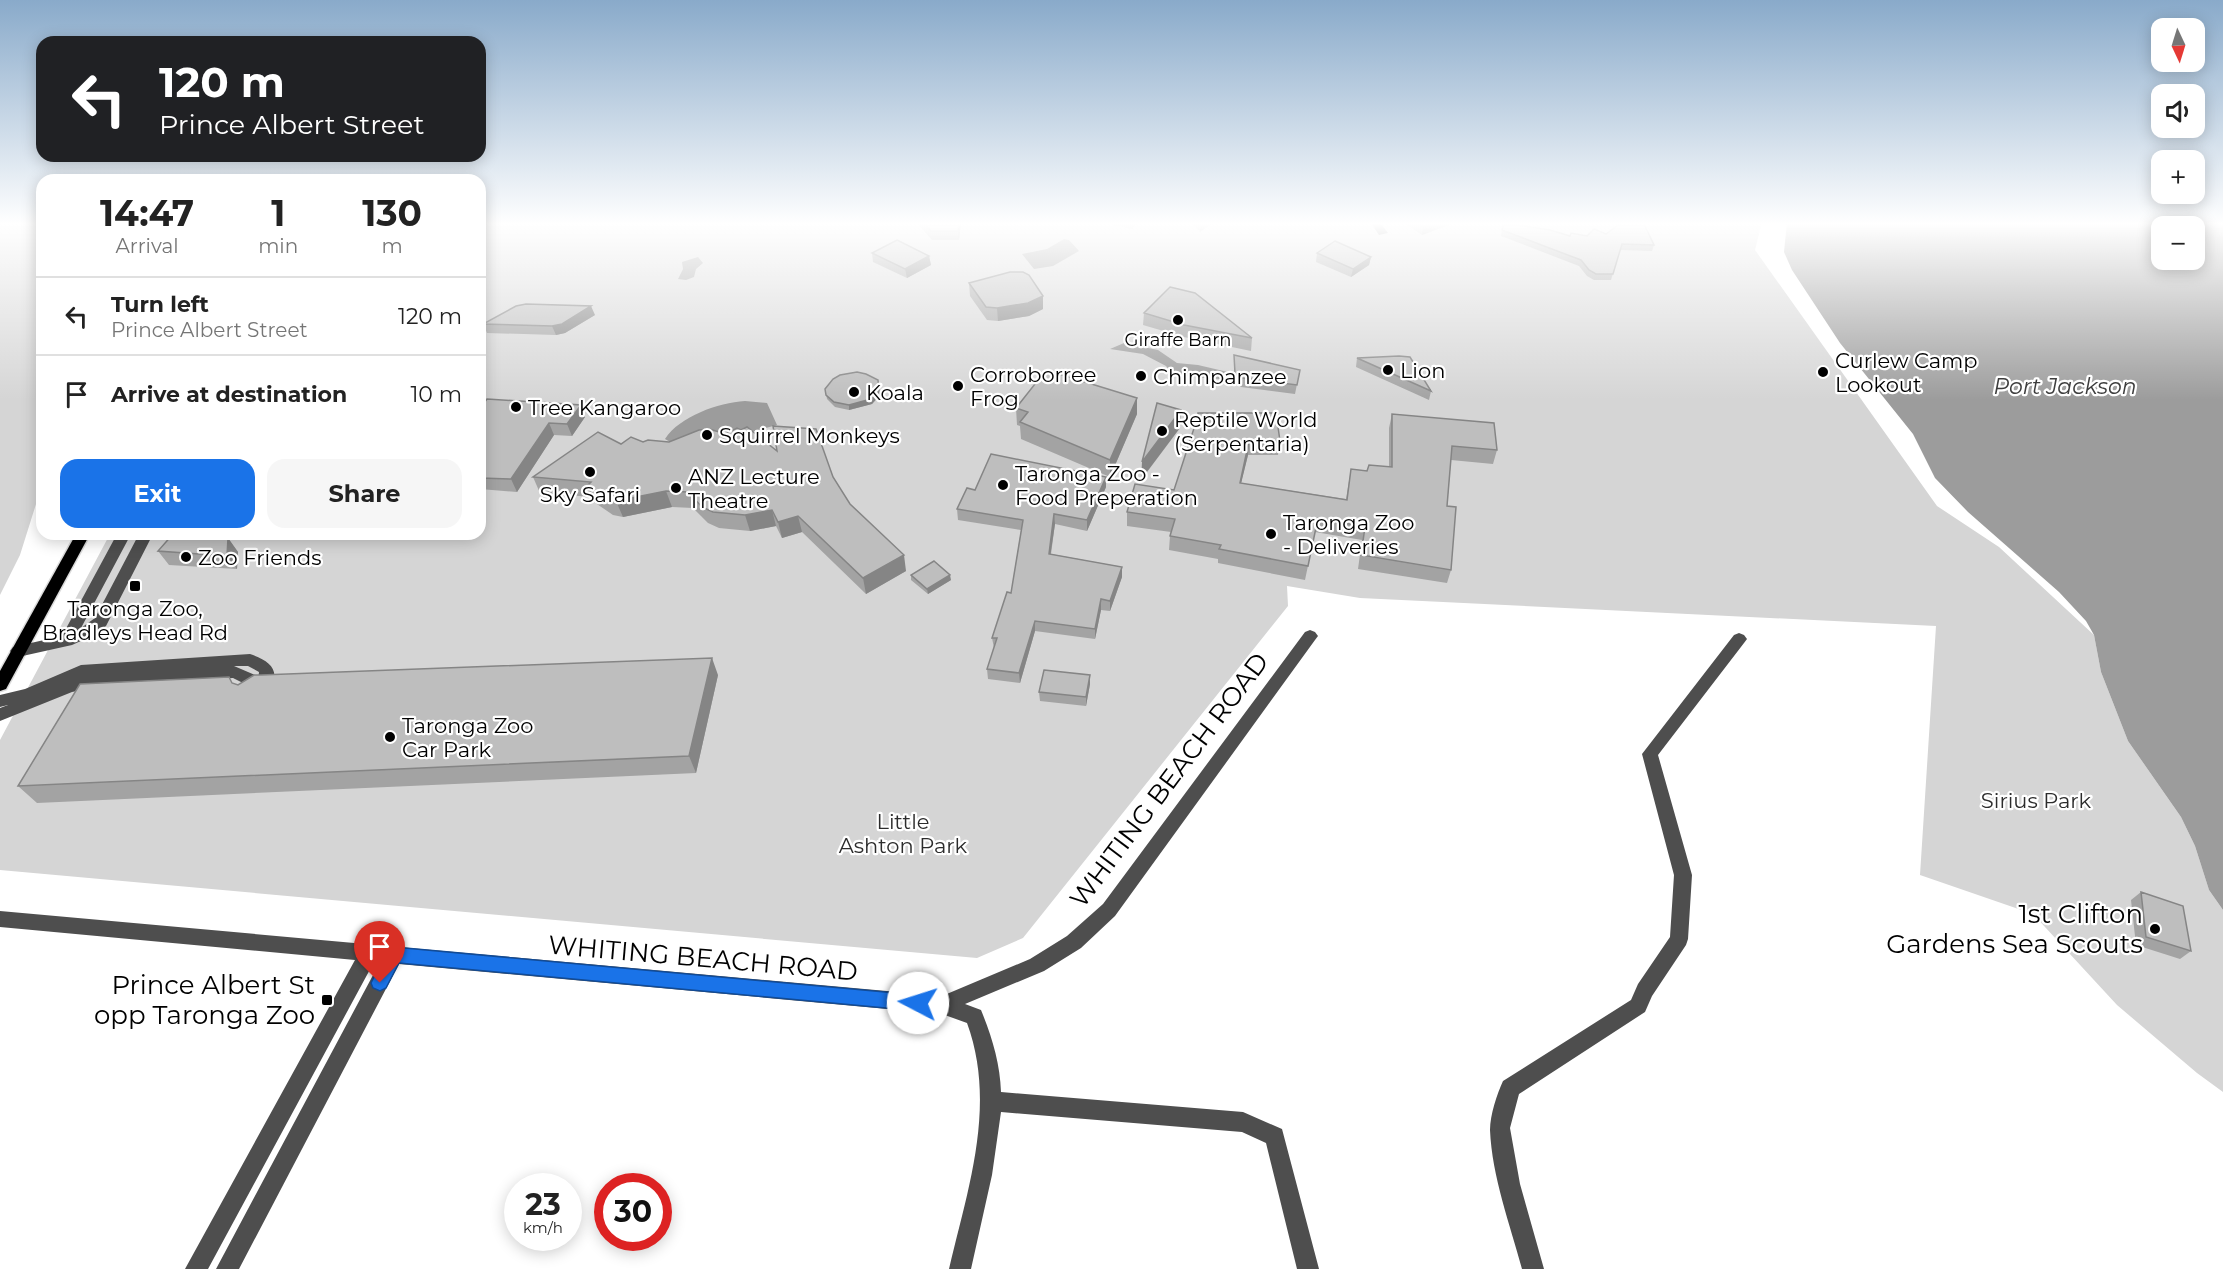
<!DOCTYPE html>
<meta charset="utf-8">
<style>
:root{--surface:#fff;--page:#f6f6f6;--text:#222;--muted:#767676;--line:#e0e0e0;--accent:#1a73e8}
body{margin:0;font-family:Montserrat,sans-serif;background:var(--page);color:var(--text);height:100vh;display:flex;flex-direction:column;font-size:22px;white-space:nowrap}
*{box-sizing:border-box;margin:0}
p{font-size:20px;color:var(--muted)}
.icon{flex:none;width:33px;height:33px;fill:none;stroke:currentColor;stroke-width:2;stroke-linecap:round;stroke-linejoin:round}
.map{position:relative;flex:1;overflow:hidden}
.panel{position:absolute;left:36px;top:174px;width:450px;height:366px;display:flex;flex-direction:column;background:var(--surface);border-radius:18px;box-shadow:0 3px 15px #0003}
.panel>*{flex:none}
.hud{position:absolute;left:36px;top:36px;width:450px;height:126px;border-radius:18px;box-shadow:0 3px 15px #0003;background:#202124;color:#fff;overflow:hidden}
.needle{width:39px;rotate:176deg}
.tools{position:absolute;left:2151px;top:18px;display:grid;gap:12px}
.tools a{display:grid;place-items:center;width:54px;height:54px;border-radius:12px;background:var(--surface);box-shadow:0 3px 15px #0003;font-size:30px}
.speed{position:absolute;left:504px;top:1173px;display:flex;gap:12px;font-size:30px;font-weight:700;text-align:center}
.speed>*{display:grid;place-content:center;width:78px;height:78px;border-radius:50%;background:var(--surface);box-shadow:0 3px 15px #0003;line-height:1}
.speed small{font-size:15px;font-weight:400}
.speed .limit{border:9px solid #d22;background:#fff;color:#111}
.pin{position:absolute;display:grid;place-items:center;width:51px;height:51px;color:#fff;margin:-62px -26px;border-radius:50% 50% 50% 0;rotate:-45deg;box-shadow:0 0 6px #0007}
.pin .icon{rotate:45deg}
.me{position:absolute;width:66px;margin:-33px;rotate:275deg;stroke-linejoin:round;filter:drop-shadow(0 0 4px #0008)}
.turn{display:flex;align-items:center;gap:21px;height:126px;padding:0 24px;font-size:27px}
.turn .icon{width:78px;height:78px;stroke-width:2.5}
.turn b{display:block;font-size:42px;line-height:51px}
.eta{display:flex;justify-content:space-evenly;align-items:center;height:102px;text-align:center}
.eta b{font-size:36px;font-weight:700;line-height:42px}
.action{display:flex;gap:12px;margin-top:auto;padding:12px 24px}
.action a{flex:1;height:69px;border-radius:18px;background:var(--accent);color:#fff;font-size:24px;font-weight:700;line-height:69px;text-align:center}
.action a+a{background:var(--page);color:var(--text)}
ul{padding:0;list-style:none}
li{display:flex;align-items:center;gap:18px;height:78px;padding:0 24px;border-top:2px solid var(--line)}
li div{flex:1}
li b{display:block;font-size:22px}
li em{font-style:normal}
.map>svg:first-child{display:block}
.green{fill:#d5d5d5}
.water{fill:#9c9c9c;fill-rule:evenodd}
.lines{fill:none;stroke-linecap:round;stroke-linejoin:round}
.major-casing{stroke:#dbdbdb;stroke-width:3}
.minor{fill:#4e4e4e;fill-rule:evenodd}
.major{fill:#000;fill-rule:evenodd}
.wall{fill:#a3a3a3}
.shaded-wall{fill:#858585}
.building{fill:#bebebe;stroke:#858585;stroke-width:1.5}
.route{fill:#1a73e8;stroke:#114b97;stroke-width:1.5}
.poi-dot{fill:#000;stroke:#fff;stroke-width:2}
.labels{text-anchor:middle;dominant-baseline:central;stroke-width:4.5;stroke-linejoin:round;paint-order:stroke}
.far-poi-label{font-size:18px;fill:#000;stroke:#fff}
.poi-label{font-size:21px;fill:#000;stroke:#fff;text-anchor:start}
.park-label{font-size:21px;fill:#2c2c2c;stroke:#fff}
.water-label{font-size:22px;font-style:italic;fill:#3d3d3d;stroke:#fff}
.near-street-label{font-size:26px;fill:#000;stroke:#fff}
.near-poi-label{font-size:26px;fill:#000;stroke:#fff;text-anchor:end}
</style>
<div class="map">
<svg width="2223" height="1269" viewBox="0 0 2223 1269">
<rect width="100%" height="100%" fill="#fff"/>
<path class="green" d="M 0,222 L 42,222 L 42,485 L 20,555 L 0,595 Z
M 480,222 L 1762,222 L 1755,250 L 1937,506 L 1999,547 L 2094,635 L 2101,672 L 2128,741 L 2181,817 L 2195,846 L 2209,890 L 2223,910 L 2223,1092 L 2197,1073 L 2117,1005 L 2033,914 L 1920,875 L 1936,626 L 1360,598 L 1287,586 L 1288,606 L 1023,938 L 977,958 L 0,870 L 0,740 L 110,534 L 480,534 Z"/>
<path class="water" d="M 1787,222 L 2223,222 L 2223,910 L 2209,890 L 2195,846 L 2181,817 L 2128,741 L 2101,672 L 2094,635 L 2086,621 L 2059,592 L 1968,512 L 1935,478 L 1913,434 L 1840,343 L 1792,270 L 1784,252 ZM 2194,226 L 2194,260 L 2162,260 L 2162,226 Z
M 1064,239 L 1069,240 L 1079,251 L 1053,266 L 1034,269 L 1022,254 L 1047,249 Z
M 698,257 L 703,263 L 696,269 L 694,277 L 686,280 L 678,279 L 683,269 L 682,262 Z
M 1124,343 L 1158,350 L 1177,363 L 1198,365 L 1232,373 L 1232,380 L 1183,376 L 1170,371 L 1166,366 L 1143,354 L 1110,349 Z
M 745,401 L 767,403 L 777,425 L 722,440 L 677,446 L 665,439 C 680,416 718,403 745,401 Z"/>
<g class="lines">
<defs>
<path id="major" d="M 76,534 L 90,534 L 6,689 L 0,691 L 0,671 Z"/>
</defs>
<use href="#major" class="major-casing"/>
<path class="minor" d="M 1370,222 L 1380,222 L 1388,233 L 1379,235 Z
M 117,534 L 131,534 L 81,628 L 95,618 L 139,534 L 153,534 L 106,626 L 92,636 L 72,645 L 18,657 L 13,655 L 10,651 L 13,647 L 62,636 Z
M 1310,630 L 1315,632 L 1318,636 L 1315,640 L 1115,916 L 1081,948 L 1044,971 L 965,1004 L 981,1010 C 992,1037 1000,1063 1001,1092 L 1243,1112 L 1282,1129 L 1319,1269 L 1297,1269 L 1266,1143 L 1242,1132 L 1001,1112 L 992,1175 L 971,1269 L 949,1269 C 968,1188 997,1105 967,1023 L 942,1014 L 399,964 L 239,1269 L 216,1269 L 380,962 L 374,962 L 208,1269 L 185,1269 L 355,960 L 0,927 L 0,911 L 942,996 L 1030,959 L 1067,936 L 1103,904 L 1305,632 Z
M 1739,633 L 1744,635 L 1747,639 L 1744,643 L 1658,755 L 1692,875 L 1688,939 L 1686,945 L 1652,996 L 1645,1012 L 1519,1094 L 1510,1128 L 1520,1184 L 1544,1269 L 1522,1269 C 1510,1224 1492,1177 1490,1130 C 1490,1115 1497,1094 1503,1081 L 1631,1000 L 1638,984 L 1670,937 L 1674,875 L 1642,754 L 1734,635 Z
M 250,654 C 268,660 281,669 271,688 L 253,700 L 247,698 L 243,683 L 233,678 L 101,686 L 72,692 L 0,721 L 0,708 L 8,705 L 0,707 L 0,695 L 25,689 L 81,665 ZM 234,666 L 248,666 L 259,672 L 258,681 L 255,675 Z"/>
<use href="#major" class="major"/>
</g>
<path class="wall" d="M 916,222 L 961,222 L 959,240 L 932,240 Z
M 1069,222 L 1137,222 L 1132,229 L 1098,222 L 1071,224 Z
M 1194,222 L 1214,222 L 1200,232 L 1194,225 Z
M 1403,222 L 1450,222 L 1449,225 L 1422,235 Z
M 1502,230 L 1570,236 L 1587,236 L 1654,245 L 1652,251 L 1620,250 L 1611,280 L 1594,280 L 1587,276 L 1579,266 L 1501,236 Z
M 872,253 L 929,256 L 931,265 L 907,278 L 873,262 Z
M 1317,253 L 1371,257 L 1369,265 L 1351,277 L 1316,262 Z
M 969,283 L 1043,296 L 1043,309 L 1029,316 L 998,321 L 987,320 L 970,296 Z
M 1144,313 L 1252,338 L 1251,351 L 1184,337 L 1143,325 Z
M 595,315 L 565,333 L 556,335 L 487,333 L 483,324 Z
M 1234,355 L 1298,379 L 1295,394 L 1241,387 L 1234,382 Z
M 1357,358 L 1431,391 L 1429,400 L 1356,367 Z
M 878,380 L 880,395 L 872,404 L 849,410 L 835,407 L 827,399 L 825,389 Z
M 480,408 L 585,417 L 572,436 L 554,435 L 517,492 L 480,489 Z
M 1016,408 L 1137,414 L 1110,477 L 1021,439 L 1020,426 L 1017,425 Z
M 1198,413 L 1280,441 L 1278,455 L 1248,455 L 1241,483 L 1346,499 L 1351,469 L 1367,471 L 1389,467 L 1389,428 L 1392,414 L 1497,450 L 1493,464 L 1451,460 L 1447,506 L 1451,570 L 1447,583 L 1358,569 L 1362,540 L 1315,532 L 1305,580 L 1218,563 L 1218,559 L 1169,550 L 1170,536 L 1171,532 L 1127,526 L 1127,512 L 1174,490 L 1198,419 Z
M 643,442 L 777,451 L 833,477 L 850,504 L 906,571 L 866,594 L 802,532 L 782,538 L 776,526 L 750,531 L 719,528 L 708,523 L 693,508 L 672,507 L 623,517 L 613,515 L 594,502 L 592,497 L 540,493 L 533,477 L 621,444 Z
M 1106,477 L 1106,487 L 1087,531 L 1055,524 L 1051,554 L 1122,567 L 1122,577 L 1110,611 L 1101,610 L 1095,639 L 1035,631 L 1020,683 L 988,679 L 987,669 L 994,648 L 992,638 L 1011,593 L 1021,530 L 958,520 L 957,509 L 975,490 Z
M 201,534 L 203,537 L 228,538 L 238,552 L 237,569 L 169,565 L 158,551 Z
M 911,575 L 951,580 L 928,594 L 911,580 Z
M 718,675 L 696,773 L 37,803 L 18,786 L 235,684 L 238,685 Z
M 1090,675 L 1090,684 L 1086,706 L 1040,701 L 1039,692 Z
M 2141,892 L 2191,951 L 2180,959 L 2136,945 L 2131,900 Z"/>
<path class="shaded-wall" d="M 959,222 L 961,222 L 959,240 L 958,231 Z
M 1132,222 L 1137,222 L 1132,229 Z
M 1204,222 L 1214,222 L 1200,232 L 1201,224 Z
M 1437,222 L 1450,222 L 1449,225 L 1422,235 L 1423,227 Z
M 929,256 L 931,265 L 907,278 L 905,269 Z
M 1371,257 L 1369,265 L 1351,277 L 1353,269 Z
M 1043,296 L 1043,309 L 1029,316 L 998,321 L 997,308 Z
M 591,306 L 595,315 L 565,333 L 556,335 L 552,326 Z
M 879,390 L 880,395 L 872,404 L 849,410 L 849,405 Z
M 1137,398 L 1137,414 L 1110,477 L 1110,460 Z
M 581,405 L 585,417 L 572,436 L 567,424 Z
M 1181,410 L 1180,428 L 1141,480 L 1142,462 Z
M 549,423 L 554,435 L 517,492 L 511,479 Z
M 1249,441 L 1248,455 L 1238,496 L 1240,483 Z
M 1106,477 L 1106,487 L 1087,531 L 1087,520 Z
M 666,491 L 672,507 L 623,517 L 616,501 Z
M 772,510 L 776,526 L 750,531 L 745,515 Z
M 1054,514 L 1055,524 L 1049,564 L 1049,554 Z
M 798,516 L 802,532 L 782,538 L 778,522 Z
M 228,538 L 238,552 L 237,569 L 227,556 Z
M 904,555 L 906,571 L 866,594 L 863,578 Z
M 1122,567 L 1122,577 L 1110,611 L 1110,601 Z
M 950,575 L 951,580 L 928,594 L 927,589 Z
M 1101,599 L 1101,610 L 1095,639 L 1095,629 Z
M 1035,621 L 1035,631 L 1020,683 L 1019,673 Z
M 712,658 L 718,675 L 696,773 L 689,756 Z
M 1090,675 L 1090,684 L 1086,706 L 1086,697 Z"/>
<path class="building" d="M 923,222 L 959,222 L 958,231 L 931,231 Z
M 1417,222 L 1437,222 L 1423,227 Z
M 1622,222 L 1640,222 L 1644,224 L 1654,245 L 1622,244 L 1613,274 L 1596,274 L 1589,270 L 1581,260 L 1502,230 L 1504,223 L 1550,230 L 1570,236 L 1571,233 L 1587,236 L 1594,229 L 1606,234 Z
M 897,240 L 929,256 L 905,269 L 872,253 Z
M 1335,241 L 1371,257 L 1353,269 L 1317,253 Z
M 1010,272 L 1023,272 L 1029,275 L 1043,296 L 1028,303 L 997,308 L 986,307 L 969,283 Z
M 1170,287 L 1195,293 L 1252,338 L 1184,325 L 1144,313 Z
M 526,304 L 591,306 L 562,324 L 552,326 L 483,324 L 516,306 Z
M 1234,355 L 1300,370 L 1297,385 L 1242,378 L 1235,373 Z
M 1399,356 L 1410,357 L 1431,391 L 1357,358 Z
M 1046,370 L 1137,398 L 1110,460 L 1020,422 L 1028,412 L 1016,408 Z
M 857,372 L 866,374 L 878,380 L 879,390 L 871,399 L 849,405 L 834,402 L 826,395 L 825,389 L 833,379 L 840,375 Z
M 487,399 L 581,405 L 567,424 L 549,423 L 511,479 L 480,478 L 480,408 Z
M 1157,403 L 1181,410 L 1142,462 Z
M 1198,413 L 1276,413 L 1280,441 L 1249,441 L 1240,483 L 1347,500 L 1351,469 L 1367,471 L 1369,465 L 1392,467 L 1392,414 L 1494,423 L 1497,450 L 1452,446 L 1447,506 L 1456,507 L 1451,570 L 1361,555 L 1365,527 L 1318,518 L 1308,566 L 1219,549 L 1221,545 L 1170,536 L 1175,519 L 1127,512 L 1135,484 L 1174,490 L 1197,419 L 1198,419 Z
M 773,426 L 816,429 L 833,477 L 850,504 L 904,555 L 863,578 L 798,516 L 778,522 L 772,510 L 745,515 L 713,512 L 702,507 L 688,492 L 666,491 L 616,501 L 606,499 L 587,486 L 591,482 L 533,477 L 598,432 L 621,444 L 631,437 L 643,442 L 648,440 L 669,442 L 699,430 L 709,429 L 726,434 L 737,428 L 741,430 L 747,427 L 777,451 Z
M 991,454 L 1106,477 L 1087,520 L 1054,514 L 1049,554 L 1122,567 L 1110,601 L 1101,599 L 1095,629 L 1035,621 L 1019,673 L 987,669 L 997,638 L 992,638 L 1007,592 L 1011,593 L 1023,520 L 957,509 L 967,488 L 975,490 Z
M 173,534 L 198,534 L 196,536 L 228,538 L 227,556 L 158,551 Z
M 934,561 L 950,575 L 927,589 L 911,575 Z
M 712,658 L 689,756 L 18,786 L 80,684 L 229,677 L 232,683 L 238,685 L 254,675 L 261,675 Z
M 1044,670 L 1090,675 L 1086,697 L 1039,692 Z
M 2141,892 L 2183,906 L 2191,951 L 2146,937 Z"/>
<linearGradient id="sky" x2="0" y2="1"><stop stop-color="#89aaca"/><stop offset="0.56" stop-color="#fff"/><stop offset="1" stop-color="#fff" stop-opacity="0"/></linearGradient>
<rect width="2223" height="400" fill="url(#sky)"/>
<path class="route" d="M 394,947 L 918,995 L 924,997 L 927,1003 L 924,1009 L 918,1011 L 399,963 L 386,988 L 380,991 L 373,988 L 371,983 L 388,949 Z"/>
<g class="poi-dot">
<circle cx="1178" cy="320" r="6"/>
<circle cx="1388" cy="370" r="6"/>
<circle cx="1823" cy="372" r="6"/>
<circle cx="1141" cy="376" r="6"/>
<circle cx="958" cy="386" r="6"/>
<circle cx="854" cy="392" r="6"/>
<circle cx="516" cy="407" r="6"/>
<circle cx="1162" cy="431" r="6"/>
<circle cx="707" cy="435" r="6"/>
<circle cx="590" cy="472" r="6"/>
<circle cx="1003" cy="485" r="6"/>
<circle cx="676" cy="488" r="6"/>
<circle cx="1271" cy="534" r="6"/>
<circle cx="186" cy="557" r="6"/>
<rect x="129" y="580" width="12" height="12" rx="3"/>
<circle cx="390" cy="737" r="6"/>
<circle cx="2155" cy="929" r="6"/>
<rect x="321" y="994" width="12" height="12" rx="3"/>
</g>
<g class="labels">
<g class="far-poi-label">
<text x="1178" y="340">Giraffe Barn</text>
</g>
<g class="poi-label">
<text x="1835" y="360">Curlew Camp<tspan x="1835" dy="24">Lookout</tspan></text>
<text x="1400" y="370">Lion</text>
<text x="970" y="374">Corroborree<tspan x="970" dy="24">Frog</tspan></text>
<text x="1153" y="376">Chimpanzee</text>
<text x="866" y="392">Koala</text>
<text x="528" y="407">Tree Kangaroo</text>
<text x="1174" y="419">Reptile World<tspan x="1174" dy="24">(Serpentaria)</tspan></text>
<text x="719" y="435">Squirrel Monkeys</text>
<text x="1015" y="473">Taronga Zoo -<tspan x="1015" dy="24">Food Preperation</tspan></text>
<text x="688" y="476">ANZ Lecture<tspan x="688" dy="24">Theatre</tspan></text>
<text x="590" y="494" text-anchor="middle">Sky Safari</text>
<text x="1283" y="522">Taronga Zoo<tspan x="1283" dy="24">- Deliveries</tspan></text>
<text x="198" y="557">Zoo Friends</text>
<text x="135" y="608" text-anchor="middle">Taronga Zoo,<tspan x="135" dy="24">Bradleys Head Rd</tspan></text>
<text x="402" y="725">Taronga Zoo<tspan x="402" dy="24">Car Park</tspan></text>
</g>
<g class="park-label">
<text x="2036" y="800">Sirius Park</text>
<text x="903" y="821">Little<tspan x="903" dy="24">Ashton Park</tspan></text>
</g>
<g class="water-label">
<text x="2065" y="386">Port Jackson</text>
</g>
<g class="near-street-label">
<text transform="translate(1169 780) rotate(-53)">WHITING BEACH ROAD</text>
<text transform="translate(703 958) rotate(5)">WHITING BEACH ROAD</text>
</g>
<g class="near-poi-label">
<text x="2143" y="914">1st Clifton<tspan x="2143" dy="30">Gardens Sea Scouts</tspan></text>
<text x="315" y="985">Prince Albert St<tspan x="315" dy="30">opp Taronga Zoo</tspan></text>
</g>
</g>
</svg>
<div class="tools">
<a><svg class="needle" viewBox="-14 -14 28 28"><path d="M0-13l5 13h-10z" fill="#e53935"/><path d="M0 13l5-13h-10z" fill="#767676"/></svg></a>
<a><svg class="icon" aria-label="sound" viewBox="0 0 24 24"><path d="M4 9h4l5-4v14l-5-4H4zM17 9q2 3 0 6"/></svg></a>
<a>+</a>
<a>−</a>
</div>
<div class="speed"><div>23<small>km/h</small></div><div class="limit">30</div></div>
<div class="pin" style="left:380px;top:983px;background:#d93025"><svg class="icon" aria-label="arrive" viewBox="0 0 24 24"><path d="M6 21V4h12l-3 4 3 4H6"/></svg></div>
<svg class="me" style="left:918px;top:1003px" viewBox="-20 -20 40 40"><circle r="19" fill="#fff"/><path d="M0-13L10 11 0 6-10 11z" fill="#1a73e8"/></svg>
<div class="hud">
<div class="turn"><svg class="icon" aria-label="left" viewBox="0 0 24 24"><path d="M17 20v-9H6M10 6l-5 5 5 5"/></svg><div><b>120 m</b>Prince Albert Street</div></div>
</div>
<section class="panel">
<div class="eta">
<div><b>14:47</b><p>Arrival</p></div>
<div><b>1</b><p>min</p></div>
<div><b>130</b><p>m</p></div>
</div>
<ul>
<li><svg class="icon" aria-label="left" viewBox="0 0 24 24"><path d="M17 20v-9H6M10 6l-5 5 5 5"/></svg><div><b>Turn left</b><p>Prince Albert Street</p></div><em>120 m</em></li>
<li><svg class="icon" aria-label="arrive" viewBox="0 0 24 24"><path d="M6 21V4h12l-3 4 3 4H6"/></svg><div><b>Arrive at destination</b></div><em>10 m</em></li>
</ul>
<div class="action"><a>Exit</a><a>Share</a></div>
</section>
</div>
